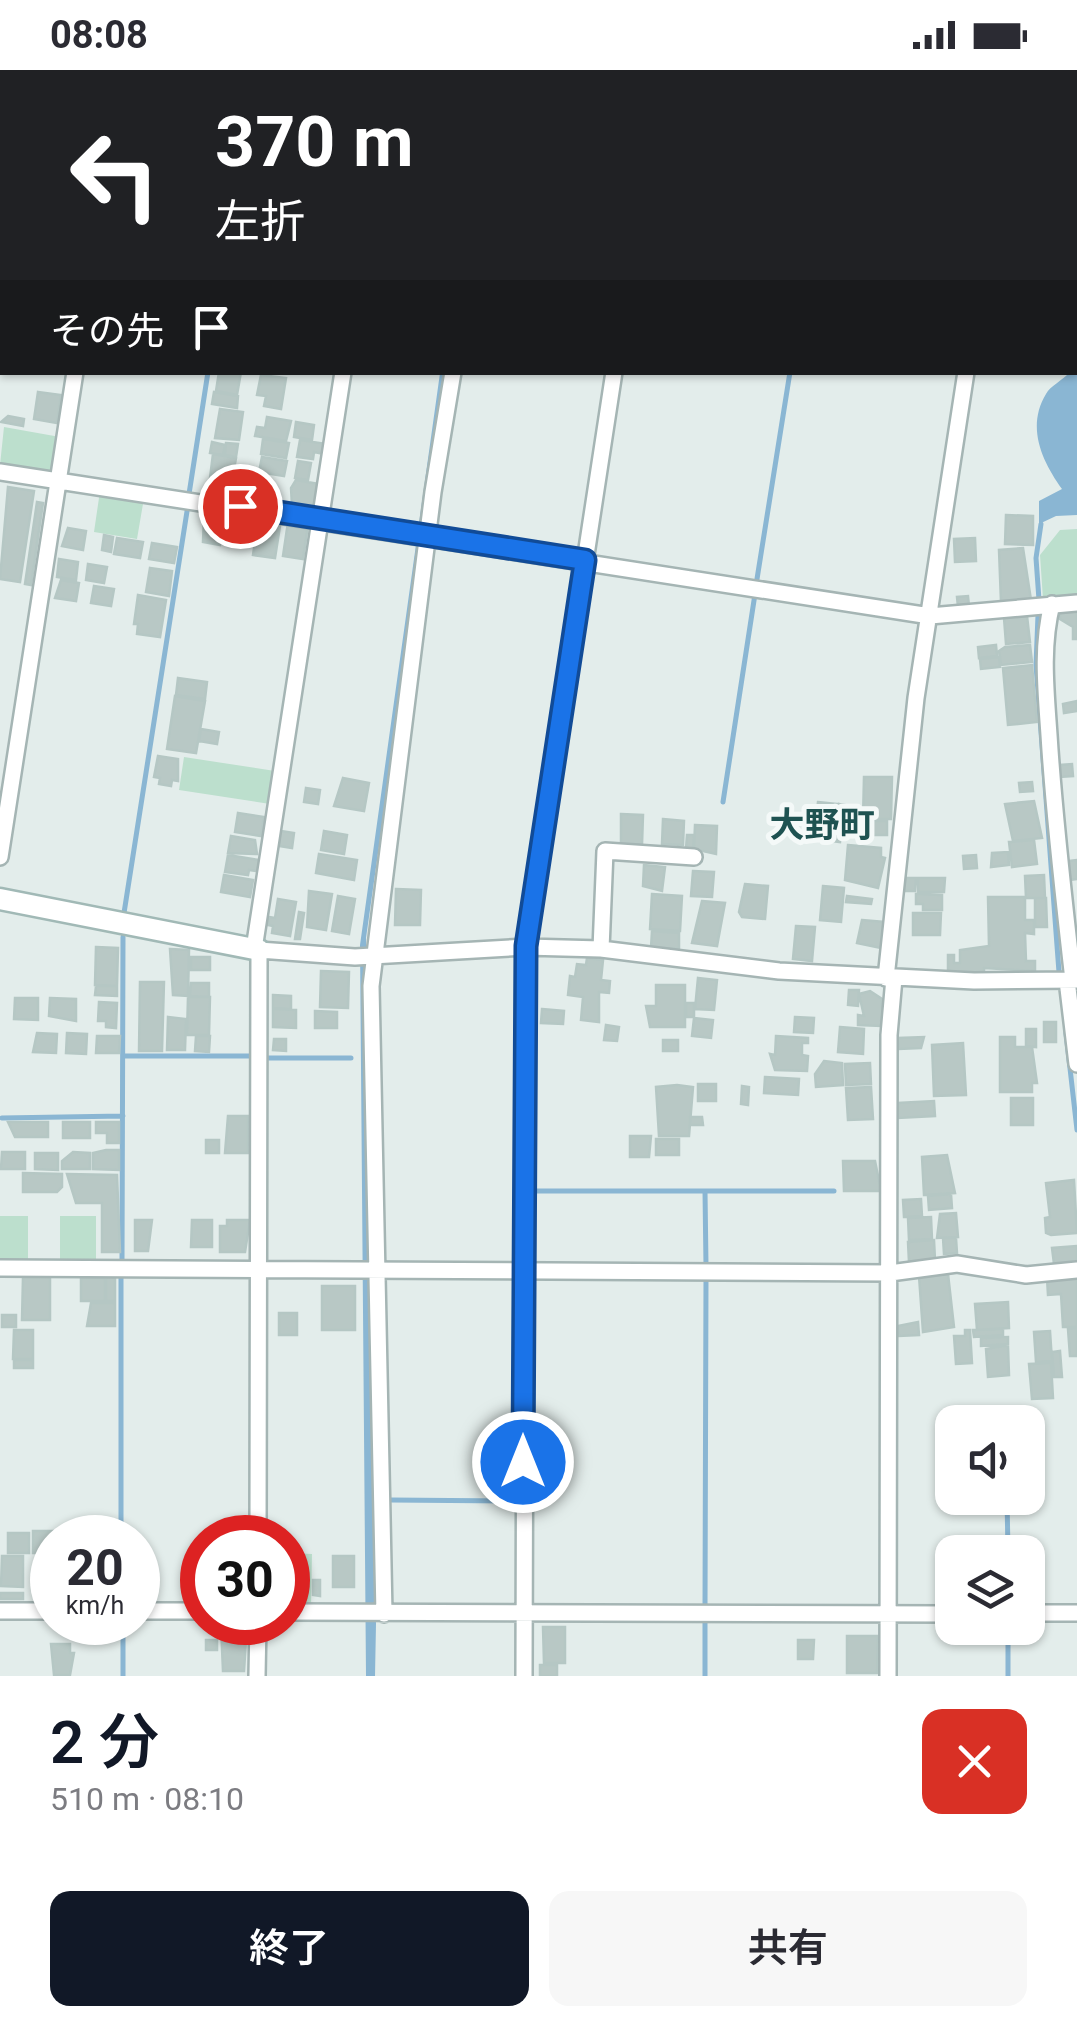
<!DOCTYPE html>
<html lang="ja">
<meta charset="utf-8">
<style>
:root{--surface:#fff;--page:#f7f7f7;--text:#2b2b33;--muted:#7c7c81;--accent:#111827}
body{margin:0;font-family:Roboto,"Noto Sans JP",sans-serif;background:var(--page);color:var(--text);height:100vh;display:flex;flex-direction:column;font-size:38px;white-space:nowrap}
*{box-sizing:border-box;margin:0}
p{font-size:32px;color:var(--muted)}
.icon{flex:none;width:55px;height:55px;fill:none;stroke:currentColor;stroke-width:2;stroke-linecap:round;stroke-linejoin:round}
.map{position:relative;height:1606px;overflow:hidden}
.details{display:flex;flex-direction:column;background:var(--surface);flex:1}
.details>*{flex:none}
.hud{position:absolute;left:0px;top:0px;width:1078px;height:305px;box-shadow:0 2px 8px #0004;background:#202124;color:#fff;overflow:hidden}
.controls{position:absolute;left:935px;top:1335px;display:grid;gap:20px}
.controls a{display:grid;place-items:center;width:110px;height:110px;border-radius:20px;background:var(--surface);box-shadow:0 2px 8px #0004;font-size:50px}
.speed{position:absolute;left:30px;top:1445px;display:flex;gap:20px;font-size:50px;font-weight:700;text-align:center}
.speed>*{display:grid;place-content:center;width:130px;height:130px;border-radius:50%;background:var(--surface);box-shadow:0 2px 8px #0004;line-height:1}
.speed small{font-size:25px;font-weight:400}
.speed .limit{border:15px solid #d22;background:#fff;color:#111}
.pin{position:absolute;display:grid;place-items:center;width:85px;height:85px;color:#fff;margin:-42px;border:5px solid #fff;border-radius:50%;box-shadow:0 2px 10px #0007}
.me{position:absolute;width:110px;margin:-55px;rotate:0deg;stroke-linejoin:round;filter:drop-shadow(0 0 8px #0008)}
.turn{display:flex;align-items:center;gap:35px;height:210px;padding:0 50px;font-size:45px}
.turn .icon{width:130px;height:130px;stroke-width:2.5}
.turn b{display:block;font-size:70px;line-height:85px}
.then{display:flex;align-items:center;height:95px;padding:0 50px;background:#0003;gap:20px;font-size:38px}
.round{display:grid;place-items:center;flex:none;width:105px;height:105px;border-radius:20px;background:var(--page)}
.head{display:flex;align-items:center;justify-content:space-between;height:170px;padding:0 50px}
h1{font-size:60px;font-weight:600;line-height:75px;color:var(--accent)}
.action{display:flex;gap:20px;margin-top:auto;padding:20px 50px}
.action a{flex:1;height:115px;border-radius:20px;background:var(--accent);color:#fff;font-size:40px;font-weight:600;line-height:115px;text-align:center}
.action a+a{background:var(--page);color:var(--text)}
.status{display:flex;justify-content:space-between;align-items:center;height:70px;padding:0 50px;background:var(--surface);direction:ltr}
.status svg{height:28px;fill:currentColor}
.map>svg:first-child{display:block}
.green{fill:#bcdfcd}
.water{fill:#8ab6d3}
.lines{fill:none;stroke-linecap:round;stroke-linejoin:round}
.stream{stroke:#8ab6d3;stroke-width:5}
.building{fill:#b8c8c5;stroke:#b5c7c4;stroke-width:2.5}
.street-casing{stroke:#a5b5b4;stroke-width:20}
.secondary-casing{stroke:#a1b9b6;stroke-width:25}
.street{stroke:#fff;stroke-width:15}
.secondary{stroke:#fff;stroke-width:20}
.route-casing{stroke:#114b97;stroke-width:25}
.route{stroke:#1a73e8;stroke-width:18}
.labels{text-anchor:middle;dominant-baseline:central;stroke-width:10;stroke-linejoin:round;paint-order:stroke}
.quarter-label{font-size:35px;font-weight:bold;fill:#1e5251;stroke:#f4f9f8}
</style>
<div class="status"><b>08:08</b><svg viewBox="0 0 49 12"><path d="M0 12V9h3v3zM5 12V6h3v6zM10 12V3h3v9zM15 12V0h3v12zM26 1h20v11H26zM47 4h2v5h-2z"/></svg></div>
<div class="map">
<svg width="1077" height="1606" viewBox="0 0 1077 1606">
<rect width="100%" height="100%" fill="#e3edeb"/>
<path class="green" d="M 4,357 L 60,367 L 54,400 L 49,403 L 0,395 Z
M 100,421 L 144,428 L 137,469 L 94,462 Z
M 1077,459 L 1077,527 L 1043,529 L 1040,485 L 1060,460 Z
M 184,687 L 275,701 L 270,734 L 179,720 Z
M 0,1146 L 28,1146 L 28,1196 L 0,1196 Z
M 60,1146 L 96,1146 L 96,1195 L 60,1195 Z
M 288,1483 L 312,1484 L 311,1536 L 288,1535 Z"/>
<path class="water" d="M 1077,296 L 1077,445 L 1056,446 L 1039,454 L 1039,431 L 1062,419 C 1042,391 1026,357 1046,324 C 1050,316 1063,310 1069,303 L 1075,302 Z
M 440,303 L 446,303 L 366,868 L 376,1554 L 375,1606 L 366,1606 L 360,875 Z"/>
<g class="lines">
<path class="stream" d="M 254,2 L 255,0
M 837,2 L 837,0
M 0,270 L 2,256
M 189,424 L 208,302
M 757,509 L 790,302
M 1039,530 L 1036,488 L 1041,454
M 1038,545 L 1036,595 L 1059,902
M 723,732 L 755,524
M 124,843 L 188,435
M 1066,963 L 1077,1060
M 123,986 L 253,986
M 265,988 L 351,988
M 2,1048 L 123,1046
M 529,1121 L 834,1121
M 705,1121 L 706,1196
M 122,1193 L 123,867
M 1007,1340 L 1007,1352
M 1007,1428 L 1008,1482
M 391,1430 L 509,1431
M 121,1468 L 121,1205
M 705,1538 L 706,1207
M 1008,1558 L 1008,1606
M 123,1606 L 123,1552
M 705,1606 L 705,1552"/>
</g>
<path class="building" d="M 1059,0 L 1077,0 L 1077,45 L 1075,2 Z
M 219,302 L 241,302 L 237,325 L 216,321 Z
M 261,305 L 286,308 L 281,339 L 264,336 L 266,326 L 257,325 Z
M 38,322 L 61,325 L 57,353 L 34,349 Z
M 214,322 L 238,326 L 237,338 L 212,334 Z
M 220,339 L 243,342 L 239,370 L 215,368 Z
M 8,346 L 24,349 L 23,356 L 1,352 Z
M 267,347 L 291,351 L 286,371 L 255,366 L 257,357 L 265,358 Z
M 296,352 L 314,355 L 312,370 L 294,367 Z
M 263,369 L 289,373 L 286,388 L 261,384 Z
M 300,370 L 326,374 L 324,384 L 314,382 L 313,389 L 297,387 Z
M 212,372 L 225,375 L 223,385 L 210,383 Z
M 226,373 L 238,374 L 236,387 L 225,385 Z
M 213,384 L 236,388 L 232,411 L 210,408 Z
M 262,387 L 287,391 L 284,406 L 259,402 Z
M 298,391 L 311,393 L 308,410 L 295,408 Z
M 296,410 L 319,414 L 315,438 L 292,435 L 291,418 Z
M 220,413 L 239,416 L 237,427 L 219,424 Z
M 8,417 L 34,421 L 20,512 L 0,509 Z
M 37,432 L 43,433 L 31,515 L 25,514 Z
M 259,445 L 272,447 L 270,455 L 280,456 L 275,488 L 253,485 Z
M 1006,445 L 1033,446 L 1033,475 L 1005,474 Z
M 204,447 L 224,450 L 220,475 L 203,472 Z
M 288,452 L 308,455 L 303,489 L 283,486 Z
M 68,458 L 86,461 L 83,480 L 62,476 Z
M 104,465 L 113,467 L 111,482 L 102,480 Z
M 117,468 L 143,472 L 140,488 L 114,484 Z
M 975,468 L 976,491 L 955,492 L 954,469 Z
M 152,473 L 177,477 L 174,493 L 149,489 Z
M 1023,478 L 1031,530 L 1001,532 L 999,480 Z
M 59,489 L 78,492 L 76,510 L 57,507 Z
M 88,494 L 107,497 L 104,513 L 86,510 Z
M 150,498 L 172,501 L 169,526 L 146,522 Z
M 61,510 L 79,513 L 76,531 L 55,528 Z
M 94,516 L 114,519 L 111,536 L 91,533 Z
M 138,525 L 166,530 L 160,567 L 137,564 L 138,554 L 134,554 Z
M 968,526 L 969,536 L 958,537 L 957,527 Z
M 1077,539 L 1077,569 L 1073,569 L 1073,557 L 1060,549 L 1060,540 Z
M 1027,546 L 1030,572 L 1006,574 L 1004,548 Z
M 996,575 L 997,586 L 979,588 L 978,577 Z
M 1030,575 L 1032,592 L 1001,595 L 999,581 L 1005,577 Z
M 999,587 L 1000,597 L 981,599 L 980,589 Z
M 1032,595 L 1037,652 L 1008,655 L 1003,598 Z
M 178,608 L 207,612 L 205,629 L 176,625 Z
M 175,626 L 205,631 L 196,683 L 167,679 Z
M 1077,631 L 1077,641 L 1064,643 L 1063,634 Z
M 201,659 L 219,662 L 217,674 L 199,671 Z
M 158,686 L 178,689 L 178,711 L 172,710 L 171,716 L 159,714 L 160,708 L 154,707 Z
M 1072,694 L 1073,706 L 1060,707 L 1060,695 Z
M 864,707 L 892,707 L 891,749 L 863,749 Z
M 343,708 L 369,713 L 364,741 L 334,736 Z
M 1032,712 L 1033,721 L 1020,722 L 1019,713 Z
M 306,718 L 320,720 L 318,734 L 304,732 Z
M 1034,731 L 1042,768 L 1013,771 L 1005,734 Z
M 818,732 L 838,734 L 836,751 L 816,749 Z
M 839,734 L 845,735 L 844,751 L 837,750 Z
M 238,743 L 264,747 L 261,766 L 235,762 Z
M 621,744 L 643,745 L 642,775 L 621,774 Z
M 663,749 L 684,751 L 683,775 L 662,774 Z
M 862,751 L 887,751 L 887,765 L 862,765 Z
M 695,755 L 717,756 L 716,784 L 694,779 Z
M 824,756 L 842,758 L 840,772 L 823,770 Z
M 281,761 L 294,763 L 292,778 L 279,776 Z
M 324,761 L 347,765 L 344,784 L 321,780 Z
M 687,765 L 694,765 L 693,779 L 686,779 Z
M 231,766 L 255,770 L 257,784 L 228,783 Z
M 1034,770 L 1037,794 L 1012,797 L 1009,772 Z
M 848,775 L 881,778 L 881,787 L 885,788 L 878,818 L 845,810 Z
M 1008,782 L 1009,795 L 991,797 L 992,783 Z
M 319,784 L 357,790 L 354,810 L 316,803 Z
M 228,785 L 259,790 L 257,801 L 249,800 L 248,805 L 225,802 Z
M 976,785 L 977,798 L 964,799 L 963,786 Z
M 1077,790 L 1077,809 L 1069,810 L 1068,791 Z
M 644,795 L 665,797 L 662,821 L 643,816 Z
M 693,801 L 714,802 L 712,827 L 691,826 Z
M 224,805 L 253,810 L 250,827 L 221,822 Z
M 1044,805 L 1045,828 L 1026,828 L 1025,806 Z
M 901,808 L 916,808 L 915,821 L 901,821 Z
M 918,808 L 945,808 L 944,822 L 918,822 Z
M 745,814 L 768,816 L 765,849 L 742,847 L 739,842 Z
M 823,816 L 844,818 L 841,852 L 820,850 Z
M 396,819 L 421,820 L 420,855 L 395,855 Z
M 309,821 L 332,824 L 326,860 L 307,857 Z
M 652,824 L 682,826 L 680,861 L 650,859 Z
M 916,824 L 942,825 L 942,840 L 923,840 L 923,834 L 916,834 Z
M 338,826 L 355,829 L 349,864 L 332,861 Z
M 847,826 L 872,829 L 871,834 L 846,832 Z
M 988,827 L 1025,827 L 1025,850 L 1034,850 L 1034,864 L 1025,863 L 1026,891 L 1035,891 L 1035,901 L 984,898 L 984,903 L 948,903 L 948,885 L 954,885 L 954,893 L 960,893 L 960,880 L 989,876 Z
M 1035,828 L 1046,828 L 1047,857 L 1035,857 Z
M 278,829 L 296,832 L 290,866 L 272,863 L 273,856 L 268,855 L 269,847 L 275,848 Z
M 702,831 L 725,833 L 717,876 L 692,873 Z
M 299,842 L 304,843 L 300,869 L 295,869 Z
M 913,843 L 941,843 L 940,865 L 913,865 Z
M 862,850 L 884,852 L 881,878 L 857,873 Z
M 796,856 L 815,857 L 812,891 L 793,889 Z
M 652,861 L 679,863 L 679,879 L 651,878 Z
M 96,877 L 118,878 L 117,916 L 95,915 Z
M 170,879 L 189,880 L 188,926 L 173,925 Z
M 191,887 L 210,887 L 210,900 L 191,900 Z
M 587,888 L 603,890 L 601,910 L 610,911 L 609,923 L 599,922 L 599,952 L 581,950 L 583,927 L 568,925 L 570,906 L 575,907 L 577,894 L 586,895 Z
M 321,901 L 349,902 L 348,938 L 320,937 Z
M 698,908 L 717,910 L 714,940 L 695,939 Z
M 140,912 L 164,912 L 162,981 L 139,981 Z
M 191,913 L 209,913 L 209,927 L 190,926 Z
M 656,915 L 685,915 L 685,957 L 650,957 L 646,936 L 656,936 Z
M 96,916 L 117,916 L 117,926 L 95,925 Z
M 849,920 L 859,920 L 858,936 L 848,935 Z
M 870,921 L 882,929 L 881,956 L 858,955 L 858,945 L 864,946 L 859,924 Z
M 273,925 L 291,926 L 291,939 L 273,938 Z
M 188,927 L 210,927 L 209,965 L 187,965 Z
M 15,928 L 38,928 L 38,950 L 14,949 Z
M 50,928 L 76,929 L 76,951 L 49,946 Z
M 99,932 L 117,933 L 116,958 L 106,957 L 106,951 L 98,951 Z
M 686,933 L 694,933 L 694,947 L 686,947 Z
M 273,939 L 296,940 L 296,958 L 273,957 Z
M 542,939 L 564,941 L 563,954 L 541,953 Z
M 315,941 L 337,942 L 337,958 L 315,958 Z
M 168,947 L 186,949 L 185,980 L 167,980 Z
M 795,947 L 814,948 L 813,963 L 794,962 Z
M 694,948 L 713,950 L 711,968 L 692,966 Z
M 1044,952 L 1056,952 L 1056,972 L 1044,972 Z
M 606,955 L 619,957 L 617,971 L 604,970 Z
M 840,957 L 864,959 L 863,984 L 838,982 Z
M 1026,959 L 1036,959 L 1036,977 L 1026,976 Z
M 37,963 L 57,964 L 56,983 L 33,982 Z
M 67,963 L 87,964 L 86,984 L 66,983 Z
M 97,966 L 120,966 L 119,983 L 96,983 Z
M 196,966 L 210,966 L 209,982 L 195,981 Z
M 776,966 L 808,968 L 808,973 L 802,973 L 802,985 L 808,986 L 807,1001 L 775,1000 L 770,984 L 775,985 Z
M 924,967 L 921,978 L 899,979 L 898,968 Z
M 1000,967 L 1015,967 L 1015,977 L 1032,977 L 1037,1013 L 1032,1013 L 1032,1022 L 1000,1022 Z
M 274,969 L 286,969 L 286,981 L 273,980 Z
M 663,970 L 678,970 L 678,981 L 663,981 Z
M 963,973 L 966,1025 L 934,1026 L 932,975 Z
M 824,991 L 842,993 L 843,1015 L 816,1017 L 815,1004 Z
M 870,993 L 871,1014 L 846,1015 L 845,994 Z
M 765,1007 L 799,1009 L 798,1025 L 764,1023 Z
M 698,1014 L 716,1014 L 716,1031 L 698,1031 Z
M 677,1015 L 693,1017 L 689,1066 L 659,1066 L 656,1017 Z
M 742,1016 L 749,1017 L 748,1035 L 741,1034 Z
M 871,1017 L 873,1049 L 848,1050 L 846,1018 Z
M 1011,1028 L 1033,1028 L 1033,1055 L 1011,1055 Z
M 934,1031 L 935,1046 L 898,1048 L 898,1033 Z
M 228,1046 L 248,1046 L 248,1083 L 225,1083 Z
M 690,1047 L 702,1047 L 703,1055 L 690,1055 Z
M 8,1052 L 48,1052 L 48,1067 L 15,1067 Z
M 63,1052 L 90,1052 L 90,1068 L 63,1068 Z
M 96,1052 L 119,1052 L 119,1073 L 107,1073 L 107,1063 L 96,1063 Z
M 630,1066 L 651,1066 L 649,1087 L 630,1087 Z
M 656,1069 L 679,1069 L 679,1085 L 656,1085 Z
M 206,1070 L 219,1070 L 219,1083 L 206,1083 Z
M 106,1080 L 119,1080 L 119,1100 L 93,1099 L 93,1083 Z
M 2,1082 L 25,1082 L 25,1099 L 1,1099 Z
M 73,1082 L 90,1083 L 90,1099 L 62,1099 L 62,1091 Z
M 35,1083 L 58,1083 L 58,1100 L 35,1099 Z
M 947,1085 L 955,1123 L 924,1125 L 922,1087 Z
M 843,1091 L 875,1091 L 881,1121 L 844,1121 Z
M 23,1103 L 62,1104 L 62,1117 L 57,1122 L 23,1122 Z
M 67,1104 L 117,1105 L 120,1182 L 102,1182 L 102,1133 L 76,1133 Z
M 1074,1110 L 1077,1163 L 1051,1165 L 1046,1163 L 1045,1148 L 1050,1147 L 1046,1113 Z
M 951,1124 L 952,1138 L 929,1140 L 928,1126 Z
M 921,1129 L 922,1146 L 904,1147 L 903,1130 Z
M 956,1143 L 958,1167 L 937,1168 L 940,1144 Z
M 931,1147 L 932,1169 L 909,1170 L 908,1148 Z
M 135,1150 L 152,1150 L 148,1181 L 135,1181 Z
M 192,1150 L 212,1150 L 212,1177 L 191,1177 Z
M 227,1150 L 250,1150 L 245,1182 L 220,1182 L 220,1156 L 227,1156 Z
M 943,1168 L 956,1168 L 957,1183 L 944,1184 Z
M 934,1170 L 935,1190 L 909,1192 L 908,1172 Z
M 1077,1176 L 1077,1192 L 1054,1194 L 1052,1178 Z
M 948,1204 L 954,1257 L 923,1262 L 919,1206 Z
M 1077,1206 L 1077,1257 L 1063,1257 L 1061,1224 L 1048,1225 L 1047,1208 Z
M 23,1207 L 50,1207 L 50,1250 L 22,1250 Z
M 106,1207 L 115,1207 L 115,1231 L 106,1231 Z
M 81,1208 L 105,1208 L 105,1231 L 81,1231 Z
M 322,1216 L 355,1216 L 355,1260 L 322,1260 Z
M 1008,1232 L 1009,1258 L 977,1260 L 975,1234 Z
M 91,1233 L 115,1233 L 115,1256 L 87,1256 Z
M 279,1243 L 297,1243 L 297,1265 L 279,1265 Z
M 2,1245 L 16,1245 L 16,1257 L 2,1257 Z
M 918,1252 L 919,1265 L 899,1266 L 898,1256 Z
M 1077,1258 L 1077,1286 L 1070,1286 L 1068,1259 Z
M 1003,1259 L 1003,1265 L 974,1267 L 973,1260 Z
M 14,1260 L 33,1260 L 33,1289 L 13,1289 Z
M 965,1260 L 970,1260 L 972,1293 L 956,1294 L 954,1266 L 965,1266 Z
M 1050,1261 L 1052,1291 L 1036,1292 L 1034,1262 Z
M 1008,1267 L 1008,1274 L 981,1276 L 981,1268 Z
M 1003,1276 L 1008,1276 L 1009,1305 L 988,1307 L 986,1279 Z
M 1060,1281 L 1062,1307 L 1054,1307 L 1052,1282 Z
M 14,1290 L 33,1290 L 33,1298 L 14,1298 Z
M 1051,1293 L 1053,1328 L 1032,1329 L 1029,1294 Z
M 33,1461 L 53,1461 L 52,1483 L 33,1483 Z
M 8,1463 L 29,1463 L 29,1483 L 8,1483 Z
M 2,1486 L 23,1486 L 23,1517 L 1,1516 Z
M 333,1486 L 354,1486 L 354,1517 L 333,1517 Z
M 313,1510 L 320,1510 L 320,1526 L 313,1525 Z
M 0,1523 L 23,1523 L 23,1529 L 0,1529 Z
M 221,1555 L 247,1555 L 244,1601 L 223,1601 Z
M 543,1557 L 565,1557 L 565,1593 L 544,1593 Z
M 847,1566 L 878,1566 L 877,1603 L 847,1603 Z
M 206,1570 L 217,1570 L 217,1580 L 206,1580 Z
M 798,1570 L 814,1570 L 813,1589 L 798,1589 Z
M 51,1574 L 70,1574 L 70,1583 L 74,1583 L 70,1605 L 54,1605 Z
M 540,1595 L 557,1595 L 557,1606 L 540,1606 Z"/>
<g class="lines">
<defs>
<path id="street" d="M 628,0 L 644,2
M 121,2 L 121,0
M 390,2 L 390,0
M 503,2 L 504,0
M 659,2 L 660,0
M 1013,2 L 1013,0
M 1075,70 L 1077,70
M 1075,279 L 1077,279
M 0,402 L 930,546 L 1077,533
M 1052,534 C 1041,577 1046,621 1049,665 C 1054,747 1064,829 1073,910
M 0,787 L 75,302
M 254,879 L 343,302
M 601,879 L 605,781 L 694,787
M 886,908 L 916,628 L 966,302
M 1067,910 L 1077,994
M 0,1198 L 890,1203 L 957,1194 L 1026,1205 L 1077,1200
M 258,1468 L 259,880 L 355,887 L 526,877 L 601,879 L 779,901 L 974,911 L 1077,910
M 0,1541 L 52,1541
M 138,1541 L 202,1541
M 288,1542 L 952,1544
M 1028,1543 L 1077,1543
M 384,1544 L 371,916 L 433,422 L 453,302
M 257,1606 L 258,1552
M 524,1606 L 526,877 L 614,302
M 888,1606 L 889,965 L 894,908"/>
<path id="secondary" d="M 0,829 L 259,880"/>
</defs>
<use href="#street" class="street-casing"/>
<use href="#secondary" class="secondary-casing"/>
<use href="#street" class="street"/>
<use href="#secondary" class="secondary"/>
</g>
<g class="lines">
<defs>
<path id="route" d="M 240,436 L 585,490 L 526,876 L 523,1392"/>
</defs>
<use href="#route" class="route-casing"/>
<use href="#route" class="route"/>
</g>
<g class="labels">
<g class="quarter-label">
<text x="822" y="755">大野町</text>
</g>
</g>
</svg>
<div class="controls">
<a><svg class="icon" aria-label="sound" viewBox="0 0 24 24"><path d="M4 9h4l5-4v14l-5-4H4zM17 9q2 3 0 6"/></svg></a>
<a><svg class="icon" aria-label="layers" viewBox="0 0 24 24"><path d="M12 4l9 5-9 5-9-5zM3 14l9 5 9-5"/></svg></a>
</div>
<div class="speed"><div>20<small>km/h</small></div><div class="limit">30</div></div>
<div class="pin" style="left:240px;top:436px;background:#d93025"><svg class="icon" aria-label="arrive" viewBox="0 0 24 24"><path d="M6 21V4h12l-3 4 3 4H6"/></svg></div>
<svg class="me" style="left:523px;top:1392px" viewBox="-20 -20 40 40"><circle r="17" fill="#1a73e8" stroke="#fff" stroke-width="3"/><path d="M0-11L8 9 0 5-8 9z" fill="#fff"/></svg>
<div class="hud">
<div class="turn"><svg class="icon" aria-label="left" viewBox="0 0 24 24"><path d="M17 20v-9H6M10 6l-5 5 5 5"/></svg><div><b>370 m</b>左折</div></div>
<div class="then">その先<svg class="icon" aria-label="arrive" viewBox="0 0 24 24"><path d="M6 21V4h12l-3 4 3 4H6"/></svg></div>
</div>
</div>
<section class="details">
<div class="head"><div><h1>2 分</h1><p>510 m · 08:10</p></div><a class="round" style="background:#d93025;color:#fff"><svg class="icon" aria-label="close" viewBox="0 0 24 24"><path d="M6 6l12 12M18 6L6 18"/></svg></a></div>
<div class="action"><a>終了</a><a>共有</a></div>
</section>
